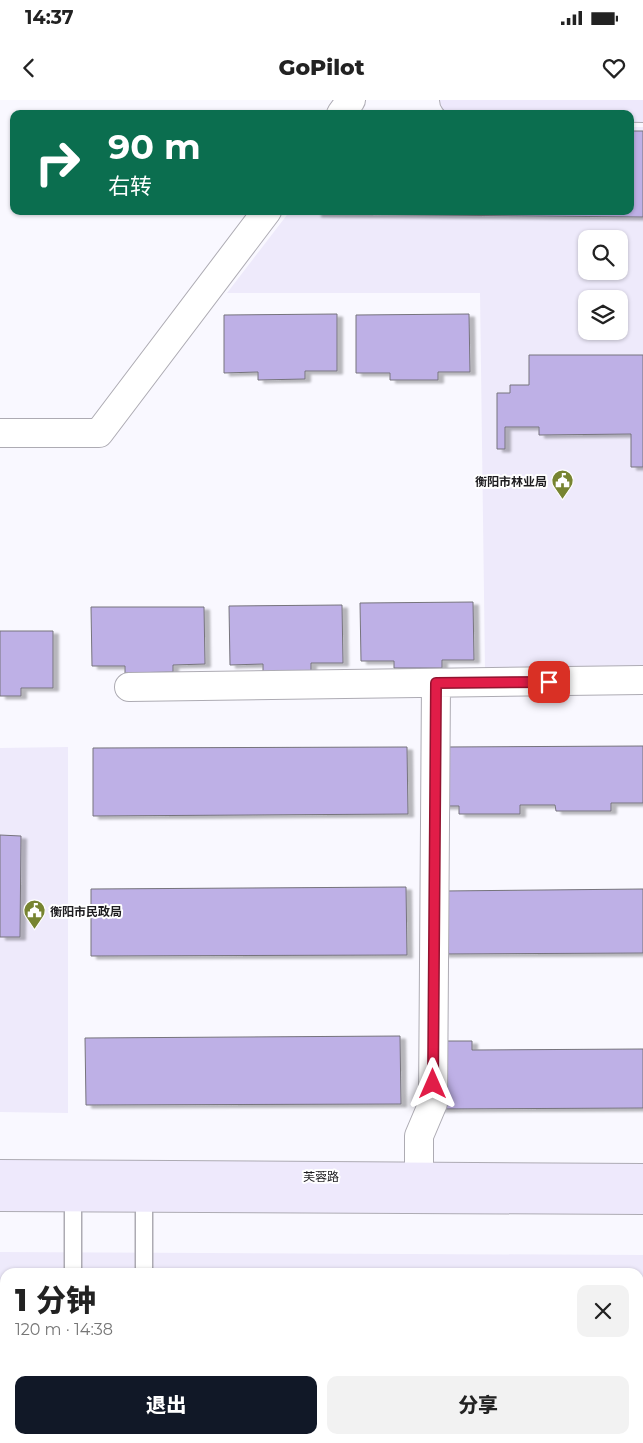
<!DOCTYPE html>
<html lang="zh">
<meta charset="utf-8">
<style>
:root{--surface:#fff;--page:#f2f2f2;--text:#222;--muted:#767676;--accent:#111827}
body{margin:0;font-family:Montserrat,"Noto Sans SC",sans-serif;background:var(--page);color:var(--text);height:100vh;display:flex;flex-direction:column;font-size:19px;white-space:nowrap}
*{box-sizing:border-box;margin:0}
p{font-size:16px;color:var(--muted)}
.icon{flex:none;width:28px;height:28px;fill:none;stroke:currentColor;stroke-width:2;stroke-linecap:round;stroke-linejoin:round}
.map{position:relative;flex:1;overflow:hidden}
.details{position:absolute;left:0px;top:1168px;width:644px;height:176px;display:flex;flex-direction:column;background:var(--surface);border-radius:15px 15px 0 0;box-shadow:0 1px 4px #0004}
.details>*{flex:none}
.guide{position:absolute;left:10px;top:10px;width:624px;height:105px;border-radius:10px;box-shadow:0 1px 4px #0004;background:#0b6e4f;color:#fff;overflow:hidden}
.fabs{position:absolute;left:578px;top:130px;display:grid;gap:10px}
.fabs a{display:grid;place-items:center;width:50px;height:50px;border-radius:10px;background:var(--surface);box-shadow:0 1px 4px #0004;font-size:25px}
.pin{position:absolute;display:grid;place-items:center;width:42px;height:42px;color:#fff;margin:-21px;border-radius:10px;box-shadow:0 2px 8px #0006}
.me{position:absolute;width:55px;margin:-28px;rotate:0deg;stroke-linejoin:round;filter:drop-shadow(0 0 4px #0008)}
.turn{display:flex;align-items:center;gap:18px;height:105px;padding:0 15px;font-size:22px}
.turn .icon{width:65px;height:65px;stroke-width:2.5}
.turn b{display:block;font-size:35px;line-height:42px}
.round{display:grid;place-items:center;flex:none;width:52px;height:52px;border-radius:10px;background:var(--page)}
.head{display:flex;align-items:center;justify-content:space-between;height:85px;padding:0 15px}
h1{font-size:30px;font-weight:800;line-height:38px}
.primary-button{display:flex;gap:10px;margin-top:auto;padding:10px 15px}
.primary-button a{flex:1;height:58px;border-radius:10px;background:var(--accent);color:#fff;font-size:20px;font-weight:800;line-height:58px;text-align:center}
.primary-button a+a{background:var(--page);color:var(--text)}
.status{display:flex;justify-content:space-between;align-items:center;height:35px;padding:0 25px;background:var(--surface);direction:ltr}
.status svg{height:14px;fill:currentColor}
header{display:flex;justify-content:space-between;align-items:center;height:65px;padding:0 15px;background:var(--surface);font-size:22px;font-weight:800}
.map>svg:first-child{display:block}
.built{fill:#eeeafb;fill-rule:evenodd}
.building{fill:#beb0e6;stroke:#76747c;filter:url(#shadow)}
.lines{fill:none;stroke-linecap:round;stroke-linejoin:round}
.lane-casing{stroke:#adabb3;stroke-width:19}
.street-casing{stroke:#adabb3;stroke-width:30}
.secondary-casing{stroke:#adabb3;stroke-width:30}
.lane{stroke:#fff;stroke-width:16}
.street{stroke:#fff;stroke-width:28}
.secondary{stroke:#eee9fc;stroke-width:28}
.route-casing{stroke:#92132f;stroke-width:12}
.route{stroke:#e11d48;stroke-width:9}
.labels{text-anchor:middle;dominant-baseline:central;stroke-width:4;stroke-linejoin:round;paint-order:stroke}
.poi-label{font-size:12px;font-weight:bold;fill:#1d1c1f;stroke:#fff;text-anchor:end}
.street-label{font-size:12px;fill:#1d1c1f;stroke:#fff}
</style>
<div class="status"><b>14:37</b><svg viewBox="0 0 49 12"><path d="M0 12V9h3v3zM5 12V6h3v6zM10 12V3h3v9zM15 12V0h3v12zM26 1h20v11H26zM47 4h2v5h-2z"/></svg></div>
<header><svg class="icon" aria-label="back" viewBox="0 0 24 24"><path d="M15 5l-7 7 7 7"/></svg>GoPilot<svg class="icon" aria-label="heart" viewBox="0 0 24 24"><path d="M12 20l-8-8c-3-5 5-10 8-4 3-6 11-1 8 4z"/></svg></header>
<div class="map">
<svg width="643" height="1343" viewBox="0 0 643 1343">
<defs>
<filter id="shadow"><feDropShadow dx="5.5" dy="3" stdDeviation="1" flood-color="#0004"/></filter>
</defs>
<rect width="100%" height="100%" fill="#f9f8ff"/>
<path class="built" d="M 630,27 L 643,27 L 643,568 L 485,569 L 480,193 L 227,193 L 290,111 L 630,111 ZM 586,139 L 619,139 L 619,171 L 586,171 ZM 586,199 L 619,199 L 619,231 L 586,231 Z
M 68,647 L 68,1013 L 0,1012 L 0,648 Z
M 0,1152 L 643,1155 L 643,1343 L 0,1343 ZM 5,1172 L 639,1172 L 639,1339 L 5,1339 Z"/>
<path class="building" d="M 630,31 L 643,31 L 643,117 L 316,114 L 316,111 L 630,111 Z
M 337,214 L 337,271 L 305,271 L 305,279 L 258,280 L 258,272 L 224,273 L 224,215 Z
M 469,214 L 470,272 L 438,272 L 438,280 L 390,280 L 390,273 L 356,273 L 356,215 Z
M 529,255 L 643,255 L 643,367 L 631,367 L 631,334 L 539,335 L 539,327 L 505,327 L 505,349 L 497,349 L 497,293 L 510,293 L 510,285 L 529,285 Z
M 473,502 L 474,560 L 442,560 L 442,568 L 394,568 L 394,561 L 361,561 L 360,503 Z
M 342,505 L 343,563 L 311,563 L 311,571 L 263,572 L 263,564 L 230,565 L 229,506 Z
M 91,507 L 204,507 L 205,564 L 173,565 L 173,572 L 125,573 L 125,566 L 92,566 Z
M 0,531 L 53,531 L 53,588 L 21,588 L 21,596 L 0,596 Z
M 643,646 L 643,703 L 611,703 L 611,711 L 556,711 L 555,705 L 520,705 L 520,714 L 459,714 L 459,706 L 442,706 L 442,647 Z
M 407,647 L 408,714 L 93,716 L 93,648 Z
M 0,735 L 21,736 L 20,837 L 0,837 Z
M 406,787 L 407,855 L 91,856 L 91,789 Z
M 643,789 L 643,853 L 443,854 L 443,791 Z
M 400,936 L 401,1004 L 86,1005 L 85,938 Z
M 437,941 L 472,941 L 472,950 L 643,949 L 643,1008 L 437,1009 Z"/>
<g class="lines">
<defs>
<path id="lane" d="M 73,1172 L 73,1097
M 144,1172 L 144,1098
M 72,1343 L 72,1339
M 143,1343 L 143,1339"/>
<path id="street" d="M 341,14 L 351,0
M 0,333 L 99,333 L 267,111
M 129,587 L 643,580
M 419,1077 L 419,1036 L 433,1003 L 436,583"/>
<path id="secondary" d="M 454,0 L 494,5 L 643,8
M 0,1074 L 643,1078
M 0,1097 L 643,1100"/>
</defs>
<use href="#lane" class="lane-casing"/>
<use href="#street" class="street-casing"/>
<use href="#secondary" class="secondary-casing"/>
<use href="#lane" class="lane"/>
<use href="#street" class="street"/>
<use href="#secondary" class="secondary"/>
</g>
<g class="lines">
<defs>
<path id="route" d="M 433,984 L 436,583 L 549,582"/>
</defs>
<use href="#route" class="route-casing"/>
<use href="#route" class="route"/>
</g>
<defs>
<symbol id="civic-pin" viewBox="-11 -11 22 30"><path d="M0 17L-7.5 6A9.5 9.5 0 1 1 7.5 6Z" fill="#778431" stroke="#fff"/><path d="M-.6-6.5H3V-4.5H.6V-3L4-1V1h2V6H-6V1h2V-1L-.6-3ZM-1.2 2.5V6h2.4V2.5Z" fill="#fff"/></symbol>
</defs>
<g fill-rule="evenodd">
<use href="#civic-pin" x="550" y="368" width="25" height="34"/>
<use href="#civic-pin" x="22" y="798" width="25" height="34"/>
</g>
<g class="labels">
<g class="poi-label">
<text x="547" y="381">衡阳市林业局</text>
<text x="50" y="811" text-anchor="start">衡阳市民政局</text>
</g>
<g class="street-label">
<text x="321" y="1076">芙蓉路</text>
</g>
</g>
</svg>
<div class="fabs">
<a><svg class="icon" aria-label="search" viewBox="0 0 24 24"><circle cx="10" cy="10" r="6"/><path d="M15 15l6 6"/></svg></a>
<a><svg class="icon" aria-label="layers" viewBox="0 0 24 24"><path d="M12 4l9 5-9 5-9-5zM3 14l9 5 9-5"/></svg></a>
</div>
<div class="pin" style="left:549px;top:582px;background:#d93025"><svg class="icon" aria-label="arrive" viewBox="0 0 24 24"><path d="M6 21V4h12l-3 4 3 4H6"/></svg></div>
<svg class="me" style="left:433px;top:984px" viewBox="-20 -20 40 40"><path d="M0-17L14 15 0 8-14 15z" fill="#e11d48" stroke="#fff" stroke-width="4"/></svg>
<div class="guide">
<div class="turn"><svg class="icon" aria-label="right" viewBox="0 0 24 24"><path d="M7 20v-9h11M14 6l5 5-5 5"/></svg><div><b>90 m</b>右转</div></div>
</div>
<section class="details">
<div class="head"><div><h1>1 分钟</h1><p>120 m · 14:38</p></div><a class="round"><svg class="icon" aria-label="close" viewBox="0 0 24 24"><path d="M6 6l12 12M18 6L6 18"/></svg></a></div>
<div class="primary-button"><a>退出</a><a>分享</a></div>
</section>
</div>
